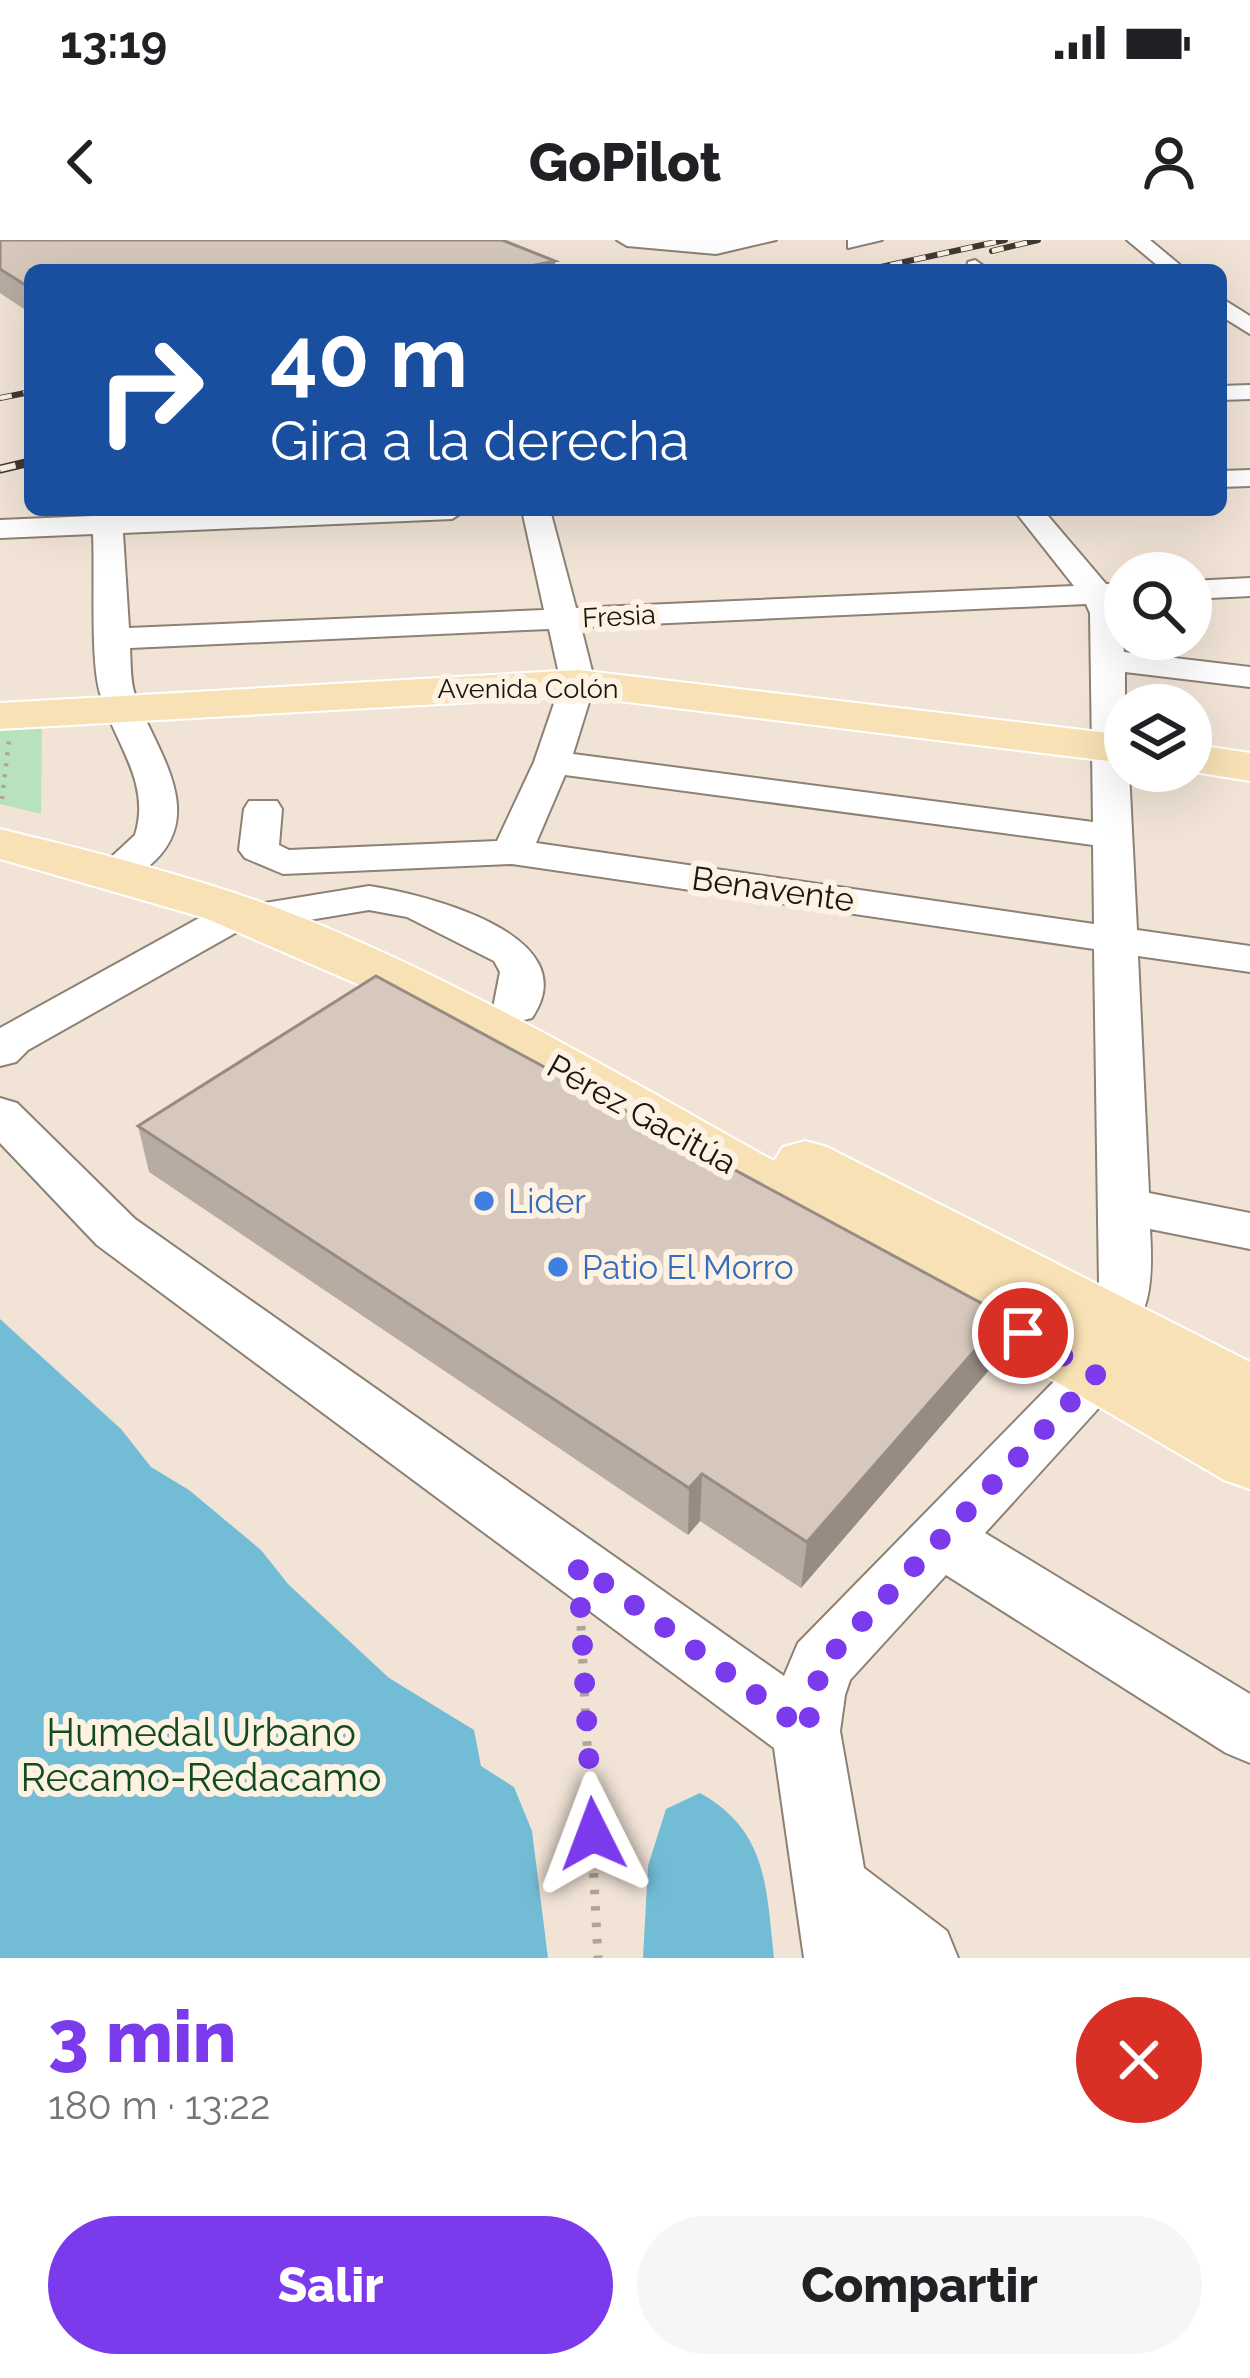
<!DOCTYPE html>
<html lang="es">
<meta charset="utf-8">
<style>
:root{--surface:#fff;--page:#f6f6f6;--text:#202124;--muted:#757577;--accent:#7c3aed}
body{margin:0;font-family:Raleway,sans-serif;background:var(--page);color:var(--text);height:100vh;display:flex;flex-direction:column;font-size:45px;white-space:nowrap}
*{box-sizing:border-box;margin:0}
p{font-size:39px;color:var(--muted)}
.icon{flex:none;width:66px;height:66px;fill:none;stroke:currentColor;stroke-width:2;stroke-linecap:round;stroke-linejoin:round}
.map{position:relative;height:1718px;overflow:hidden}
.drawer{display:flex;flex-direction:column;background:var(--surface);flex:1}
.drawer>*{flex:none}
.guide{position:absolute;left:24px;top:24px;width:1203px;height:252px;border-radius:18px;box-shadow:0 12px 48px #0002;background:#1a4fa0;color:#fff;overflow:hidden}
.fabs{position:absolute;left:1104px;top:312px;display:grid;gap:24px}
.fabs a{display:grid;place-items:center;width:108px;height:108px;border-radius:50%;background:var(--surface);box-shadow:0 12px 48px #0002;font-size:60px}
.pin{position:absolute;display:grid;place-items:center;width:102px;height:102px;color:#fff;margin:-51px;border:6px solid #fff;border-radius:50%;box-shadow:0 3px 12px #0007}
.me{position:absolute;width:132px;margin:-66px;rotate:357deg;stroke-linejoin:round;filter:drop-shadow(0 0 9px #0008)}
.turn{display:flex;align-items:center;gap:42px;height:252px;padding:0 48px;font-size:54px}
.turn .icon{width:156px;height:156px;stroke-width:2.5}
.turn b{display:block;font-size:84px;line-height:102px}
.round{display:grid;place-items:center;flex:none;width:126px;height:126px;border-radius:63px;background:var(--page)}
.summary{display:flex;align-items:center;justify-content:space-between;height:204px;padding:0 48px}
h1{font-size:72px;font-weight:800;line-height:90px;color:var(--accent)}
.primary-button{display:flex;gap:24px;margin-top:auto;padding:24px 48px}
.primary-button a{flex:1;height:138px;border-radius:72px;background:var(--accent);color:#fff;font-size:48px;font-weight:800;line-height:138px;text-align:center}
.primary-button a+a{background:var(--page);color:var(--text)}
.status{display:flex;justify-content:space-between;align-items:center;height:84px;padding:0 60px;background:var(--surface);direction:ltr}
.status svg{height:33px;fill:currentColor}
header{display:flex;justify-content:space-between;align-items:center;height:156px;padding:0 48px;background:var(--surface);font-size:54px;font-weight:800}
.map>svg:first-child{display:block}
.green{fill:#b8e1be}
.water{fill:#73bcd5}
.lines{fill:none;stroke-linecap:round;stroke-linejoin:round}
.minor-casing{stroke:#8c8174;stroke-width:4}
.major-casing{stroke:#fff;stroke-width:4}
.path-far1{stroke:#aea498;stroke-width:4.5;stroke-dasharray:3 8;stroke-linecap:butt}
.path{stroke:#aea498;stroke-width:9;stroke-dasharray:4.5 12;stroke-linecap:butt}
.minor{fill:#fff;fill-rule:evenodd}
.major{fill:#f7e1b5;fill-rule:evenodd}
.rail-far1-casing{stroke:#3e3932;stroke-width:6}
.rail-casing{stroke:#3e3932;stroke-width:9}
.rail-far1{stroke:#fef2e3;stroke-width:4.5;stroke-dasharray:12;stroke-linecap:butt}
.rail{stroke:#fef2e3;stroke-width:6;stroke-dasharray:16;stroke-linecap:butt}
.wall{fill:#b8aca2}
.shaded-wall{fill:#968c84}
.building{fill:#d6c8bc;stroke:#968c84;stroke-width:3}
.route{stroke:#7c3aed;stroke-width:21;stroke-dasharray:0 37.8}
.shop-dot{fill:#3f7fe0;stroke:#fef2e3;stroke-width:4.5}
.labels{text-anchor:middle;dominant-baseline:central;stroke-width:12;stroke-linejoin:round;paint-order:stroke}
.far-street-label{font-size:27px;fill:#1a1611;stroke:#fef2e3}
.street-label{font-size:33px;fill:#1a1611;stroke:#fef2e3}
.shop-label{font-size:33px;fill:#366cbe;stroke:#fef2e3;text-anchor:start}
.near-park-label{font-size:39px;fill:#124a21;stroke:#fef2e3}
</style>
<div class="status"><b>13:19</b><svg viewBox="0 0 49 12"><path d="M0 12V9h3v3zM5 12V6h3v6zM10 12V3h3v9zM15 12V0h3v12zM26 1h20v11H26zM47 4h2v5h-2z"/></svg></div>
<header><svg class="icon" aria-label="back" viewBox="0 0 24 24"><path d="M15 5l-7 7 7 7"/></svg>GoPilot<svg class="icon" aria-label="person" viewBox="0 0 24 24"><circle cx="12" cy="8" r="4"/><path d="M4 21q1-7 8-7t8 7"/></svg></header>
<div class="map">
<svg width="1250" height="1718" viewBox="0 0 1250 1718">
<rect width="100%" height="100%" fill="#f1e4d6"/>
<path class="green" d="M 42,479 L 41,574 L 0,564 L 0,483 Z"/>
<path class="water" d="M 0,1079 L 121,1189 L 151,1227 L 189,1250 L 261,1310 L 288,1344 L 389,1438 L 474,1490 L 481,1526 L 514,1547 L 532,1591 L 548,1718 L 0,1718 Z
M 700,1553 C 768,1591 766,1647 774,1718 L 643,1718 L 648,1626 L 666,1569 Z"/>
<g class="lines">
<defs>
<path id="minor" d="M 617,0 L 776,0 L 716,14 L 627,6 Z
M 848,0 L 882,0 L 848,8 Z
M 1127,0 L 1150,0 L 1186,30 L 1163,30 Z
M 975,20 L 989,30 L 967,30 L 968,22 Z
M 1221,58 L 1250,76 L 1250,94 L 1221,76 Z
M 1250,145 L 1250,159 L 1221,160 L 1221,146 Z
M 1250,230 L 1250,246 L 1221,247 L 1221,231 Z
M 93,270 L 121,270 L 122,275 L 466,270 L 452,279 L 123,293 L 129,388 L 544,370 L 522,270 L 550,270 L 576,368 L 1074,346 L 1014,270 L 1043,270 L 1106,344 L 1125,344 L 1125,362 L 1117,363 L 1124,412 L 1250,427 L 1250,447 L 1125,432 L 1125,531 L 1129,531 L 1137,690 L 1250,706 L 1250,732 L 1138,716 L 1149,953 L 1250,973 L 1250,1009 L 1150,989 C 1153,1035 1155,1115 1084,1093 L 1076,1079 L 1099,1045 L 1094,709 L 512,624 L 283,634 L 245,618 L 239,610 L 244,569 L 249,561 L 277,561 L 282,569 L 279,605 L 289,610 L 497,601 L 534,522 L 561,443 L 549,389 L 130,408 C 131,423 130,441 135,455 C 156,511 210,575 149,626 C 132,640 121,648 99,643 L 93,634 L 135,595 C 152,542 113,501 100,453 C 90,420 95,333 93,294 L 0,298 L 0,280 L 93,276 ZM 1086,364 L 1090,373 L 1093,582 L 573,514 L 595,443 L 581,387 ZM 565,535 L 1093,605 L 1094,684 L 536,603 Z
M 1250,338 L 1250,356 L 1191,359 L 1191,341 Z
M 369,646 C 423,654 589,694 532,778 L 516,782 L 500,778 L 493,768 L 500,732 L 494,721 L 407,677 L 369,670 L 237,692 L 28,810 L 16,822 L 0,826 L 0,788 L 210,672 Z
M 0,858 L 17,863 L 135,979 L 784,1436 L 798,1403 L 1075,1120 L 1095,1113 L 1115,1120 L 1124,1135 L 1115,1150 L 985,1293 L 1250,1454 L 1250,1523 L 1226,1513 L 946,1335 L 850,1440 L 845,1455 L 840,1491 L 864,1628 L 947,1691 L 958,1718 L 804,1718 L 774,1508 L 97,1005 L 0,903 Z"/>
<path id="major" d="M 578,430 L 1125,495 L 1125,523 L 578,456 L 0,489 L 0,463 Z
M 1191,504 L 1250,513 L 1250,541 L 1188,531 Z
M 0,589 C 94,612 189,635 280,669 C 446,732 618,834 774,921 L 783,907 L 805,901 L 827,907 L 1250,1122 L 1250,1249 L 1224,1240 L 701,934 L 371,750 L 205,678 L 0,619 Z"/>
</defs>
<use href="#minor" class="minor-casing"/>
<use href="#major" class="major-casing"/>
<path class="path-far1" d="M 2,559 L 9,501"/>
<path class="path" d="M 581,1386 L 598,1718"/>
<use href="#minor" class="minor"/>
<use href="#major" class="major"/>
<defs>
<path id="rail-far1" d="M 992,11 L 1038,0
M 867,30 L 1005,0
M 0,158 L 30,152"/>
<path id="rail" d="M 0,229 L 30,222"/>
</defs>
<use href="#rail-far1" class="rail-far1-casing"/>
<use href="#rail" class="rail-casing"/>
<use href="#rail-far1" class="rail-far1"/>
<use href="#rail" class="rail"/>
</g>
<path class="wall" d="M 0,0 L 30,30 L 30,73 L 0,53 Z
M 138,886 L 996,1122 L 801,1348 L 700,1281 L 688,1295 L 149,932 Z"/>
<path class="shaded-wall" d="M 555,21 L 555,30 L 510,30 Z
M 1005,1076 L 996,1122 L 801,1348 L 807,1302 Z
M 702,1234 L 700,1281 L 688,1295 L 689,1248 Z"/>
<path class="building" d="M 0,0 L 502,0 L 555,21 L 510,30 L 30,30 L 30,48 L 0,29 Z
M 376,736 L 1005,1076 L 807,1302 L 702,1234 L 689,1248 L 138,886 Z"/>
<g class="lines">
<path class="route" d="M 593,1594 L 578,1324 L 806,1491 L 822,1424 L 1096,1135 L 1023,1093"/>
</g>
<g class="shop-dot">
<circle cx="484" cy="961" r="12"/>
<circle cx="558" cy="1027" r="12"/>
</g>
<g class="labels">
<g class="far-street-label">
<text transform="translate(619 376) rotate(-3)">Fresia</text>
<text x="528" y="448">Avenida Colón</text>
</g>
<g class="street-label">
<text transform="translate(773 649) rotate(8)">Benavente</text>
<text transform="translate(642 874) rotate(29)">Pérez Gacitúa</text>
</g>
<g class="shop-label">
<text x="508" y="961">Lider</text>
<text x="582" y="1027">Patio El Morro</text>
</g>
<g class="near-park-label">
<text x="201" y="1492">Humedal Urbano<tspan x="201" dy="45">Recamo-Redacamo</tspan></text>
</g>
</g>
</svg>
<div class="fabs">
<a><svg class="icon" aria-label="search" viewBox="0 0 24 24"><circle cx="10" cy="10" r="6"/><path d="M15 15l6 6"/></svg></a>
<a><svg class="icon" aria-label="layers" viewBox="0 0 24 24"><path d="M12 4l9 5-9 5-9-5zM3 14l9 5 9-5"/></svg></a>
</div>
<div class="pin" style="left:1023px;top:1093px;background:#d93025"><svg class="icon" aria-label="arrive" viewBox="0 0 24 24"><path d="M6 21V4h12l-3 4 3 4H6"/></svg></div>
<svg class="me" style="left:593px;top:1594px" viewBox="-20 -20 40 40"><path d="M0-17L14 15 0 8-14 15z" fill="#7c3aed" stroke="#fff" stroke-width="4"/></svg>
<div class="guide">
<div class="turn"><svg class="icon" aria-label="right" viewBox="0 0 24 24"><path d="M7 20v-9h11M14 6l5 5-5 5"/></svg><div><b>40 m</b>Gira a la derecha</div></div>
</div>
</div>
<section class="drawer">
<div class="summary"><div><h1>3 min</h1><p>180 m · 13:22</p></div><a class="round" style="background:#d93025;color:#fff"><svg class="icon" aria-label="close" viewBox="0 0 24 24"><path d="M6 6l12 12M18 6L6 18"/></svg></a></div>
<div class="primary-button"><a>Salir</a><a>Compartir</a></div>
</section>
